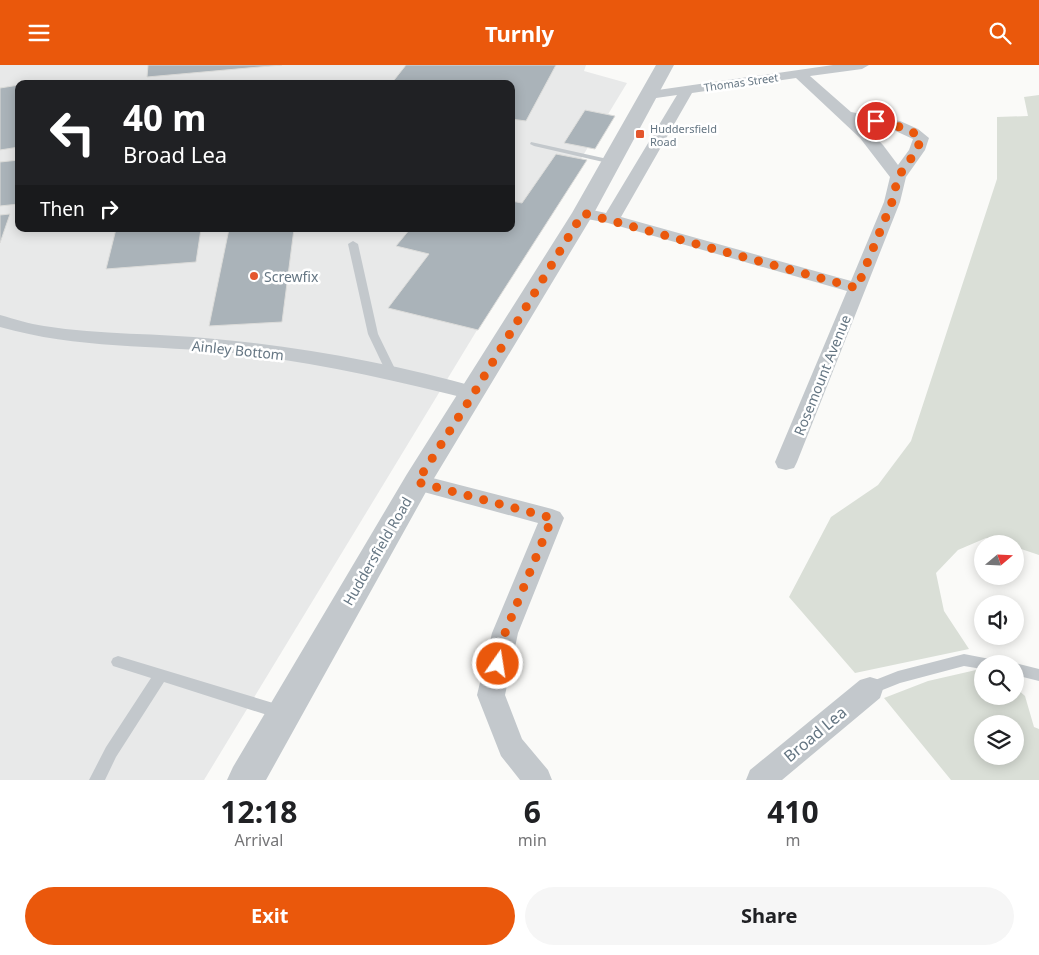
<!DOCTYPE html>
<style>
:root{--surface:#fff;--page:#f6f6f6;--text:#202124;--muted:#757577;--accent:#ea580c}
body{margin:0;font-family:"Noto Sans",sans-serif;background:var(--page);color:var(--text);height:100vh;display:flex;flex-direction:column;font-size:19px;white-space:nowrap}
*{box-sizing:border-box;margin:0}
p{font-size:16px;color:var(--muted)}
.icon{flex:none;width:28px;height:28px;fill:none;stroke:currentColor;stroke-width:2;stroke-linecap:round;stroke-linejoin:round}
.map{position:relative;height:715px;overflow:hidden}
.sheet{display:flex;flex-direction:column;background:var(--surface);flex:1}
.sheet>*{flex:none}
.top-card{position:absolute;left:15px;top:15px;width:500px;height:152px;border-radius:10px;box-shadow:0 2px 12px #0003;background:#202124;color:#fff;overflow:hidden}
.needle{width:32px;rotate:71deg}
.buttons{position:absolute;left:974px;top:470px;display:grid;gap:10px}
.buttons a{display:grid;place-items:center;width:50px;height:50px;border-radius:50%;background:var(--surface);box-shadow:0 2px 12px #0003;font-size:25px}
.pin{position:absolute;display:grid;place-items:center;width:42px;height:42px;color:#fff;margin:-21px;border:2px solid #fff;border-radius:50%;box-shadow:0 1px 5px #0007}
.me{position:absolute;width:55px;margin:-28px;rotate:13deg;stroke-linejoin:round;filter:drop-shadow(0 0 4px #0008)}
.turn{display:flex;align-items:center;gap:18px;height:105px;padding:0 25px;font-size:22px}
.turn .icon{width:65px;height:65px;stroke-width:2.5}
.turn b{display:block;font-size:35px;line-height:42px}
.then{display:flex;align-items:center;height:48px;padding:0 25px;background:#0003;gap:10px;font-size:19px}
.eta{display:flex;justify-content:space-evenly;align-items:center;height:85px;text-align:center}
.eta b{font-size:30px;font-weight:700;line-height:35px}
.button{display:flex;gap:10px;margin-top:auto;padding:10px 25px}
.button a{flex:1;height:58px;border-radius:30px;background:var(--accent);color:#fff;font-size:20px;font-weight:700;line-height:58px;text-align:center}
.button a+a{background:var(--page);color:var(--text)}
header{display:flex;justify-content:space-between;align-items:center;height:65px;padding:0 25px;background:var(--accent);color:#fff;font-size:22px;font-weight:700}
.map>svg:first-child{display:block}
.built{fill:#e8e9e9;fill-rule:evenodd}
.green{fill:#dadfd7;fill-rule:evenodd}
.building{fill:#aab3b9;stroke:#dcdcda}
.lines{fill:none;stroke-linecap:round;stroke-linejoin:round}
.service{fill:#c3c8cc;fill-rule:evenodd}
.minor{fill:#c3c8cc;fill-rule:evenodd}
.tertiary{fill:#c3c8cc;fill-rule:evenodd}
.route{stroke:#ea580c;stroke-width:9;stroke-dasharray:0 16.2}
.poi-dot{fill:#e4572e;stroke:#fff;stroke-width:2}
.labels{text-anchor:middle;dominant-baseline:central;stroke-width:5;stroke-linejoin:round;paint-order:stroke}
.far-street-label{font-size:11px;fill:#657683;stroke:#fff}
.far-poi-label{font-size:11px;fill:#657683;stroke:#fff;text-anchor:start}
.poi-label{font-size:14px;fill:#657683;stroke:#fff;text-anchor:start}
.street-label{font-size:14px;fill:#657683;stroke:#fff}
.near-street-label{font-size:16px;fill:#657683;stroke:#fff}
</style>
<header><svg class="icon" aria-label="menu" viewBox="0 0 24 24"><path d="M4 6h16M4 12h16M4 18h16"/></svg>Turnly<svg class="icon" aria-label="search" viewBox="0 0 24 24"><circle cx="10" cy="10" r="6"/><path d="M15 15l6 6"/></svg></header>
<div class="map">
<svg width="1039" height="715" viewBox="0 0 1039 715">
<rect width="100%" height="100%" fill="#fafaf8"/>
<path class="built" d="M 0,0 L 586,0 L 584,6 L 627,18 L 204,715 L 0,715 ZM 19,19 L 511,19 L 511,164 L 19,164 Z"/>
<path class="green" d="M 1039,30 L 1039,490 L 1015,482 L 1015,479 L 1004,479 L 986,473 L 958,485 L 936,508 L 944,546 L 969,584 L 855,608 L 789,532 L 831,452 L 878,420 L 911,376 L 997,114 L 997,52 L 1028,51 L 1024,32 Z
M 976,605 L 982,607 L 982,631 L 1015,631 L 1015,622 L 1025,631 L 1034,662 L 1039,664 L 1039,715 L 951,715 L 884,633 L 928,616 ZM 982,659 L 1015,659 L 1015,691 L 982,691 Z"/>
<path class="building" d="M 148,0 L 282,0 L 147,12 Z
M 406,0 L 556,0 L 526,56 L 511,54 L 511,19 L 391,19 Z
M 19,20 L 19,82 L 0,85 L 0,23 Z
M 585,45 L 615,51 L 595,84 L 564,78 Z
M 556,89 L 587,95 L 478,265 L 388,243 L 429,189 L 396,181 L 410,164 L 511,164 L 511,136 L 522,138 Z
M 19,95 L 19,139 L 0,141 L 0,97 Z
M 10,149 L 0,178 L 0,150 Z
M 116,164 L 201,164 L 196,197 L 106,204 Z
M 229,164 L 294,164 L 282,257 L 209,261 Z"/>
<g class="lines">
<path class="service" d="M 531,77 L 612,95 L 616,97 L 612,99 L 534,81 L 530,79 Z
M 353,176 L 358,179 L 378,269 L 397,308 L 396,311 L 388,311 L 368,269 L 348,179 Z
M 964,589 L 995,595 L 997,599 L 982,599 L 982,604 L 964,601 L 900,618 L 870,630 L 865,629 L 863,624 L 865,619 L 898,606 Z
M 118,591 L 283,641 L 288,643 L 290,648 L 288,653 L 283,655 L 164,617 L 116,692 L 105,715 L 89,715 L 106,682 L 151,613 L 113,601 L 111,597 L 113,593 Z
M 1015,598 L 1039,604 L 1039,616 L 1015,610 L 1015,599 L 1012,599 Z"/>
<path class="minor" d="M 833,0 L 869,0 L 862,4 L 810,11 L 851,47 L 900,56 L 918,64 L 929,73 L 925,85 L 906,112 L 900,137 L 797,397 L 794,403 L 786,405 L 778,403 L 775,397 L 847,226 L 608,158 L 577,152 L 575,148 L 577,144 L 583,143 L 606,148 L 677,30 L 649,34 L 644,33 L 642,30 L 644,27 ZM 796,13 L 860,73 L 890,112 L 884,137 L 851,216 L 621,152 L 692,28 ZM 862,58 L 889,63 L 913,74 L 909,85 L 898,100 L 883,80 Z
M 0,250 C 15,254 29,259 44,261 C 101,270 158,268 215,274 C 304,282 394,299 480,323 L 483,328 L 480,333 L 473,335 C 394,315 315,297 234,288 C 155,280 77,284 0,262 Z
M 417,409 L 552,444 L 560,447 L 564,453 L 518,568 L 505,630 L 522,674 L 548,705 L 552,715 L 520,715 L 501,691 L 477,630 L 492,568 L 538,458 L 409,423 L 406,417 L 409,411 Z
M 870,612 L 880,615 L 883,624 L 880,633 L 782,715 L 746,715 L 750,705 L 860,615 Z"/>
<path class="tertiary" d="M 656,0 L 674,0 L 594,148 L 427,425 L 266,715 L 227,715 L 233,702 L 407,409 L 572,148 Z"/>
</g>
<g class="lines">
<path class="route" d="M 498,599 L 505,568 L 552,453 L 417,417 L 474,328 L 583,148 L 857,223 L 892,137 L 898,112 L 917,85 L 921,73 L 908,64 L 876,56"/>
</g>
<g class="poi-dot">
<rect x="635" y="64" width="10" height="10" rx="2.5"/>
<circle cx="254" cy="211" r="5"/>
</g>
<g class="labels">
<g class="far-street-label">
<text transform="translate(741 17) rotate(-8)">Thomas Street</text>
</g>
<g class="far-poi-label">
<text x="650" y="63">Huddersfield<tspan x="650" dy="13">Road</tspan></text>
</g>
<g class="poi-label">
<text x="264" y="211">Screwfix</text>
</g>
<g class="street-label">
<text transform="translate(238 285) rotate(6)">Ainley Bottom</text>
<text transform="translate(822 310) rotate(-68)">Rosemount Avenue</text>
<text transform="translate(377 486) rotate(-60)">Huddersfield Road</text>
</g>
<g class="near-street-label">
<text transform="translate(815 669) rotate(-40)">Broad Lea</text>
</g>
</g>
</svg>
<div class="buttons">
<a><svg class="needle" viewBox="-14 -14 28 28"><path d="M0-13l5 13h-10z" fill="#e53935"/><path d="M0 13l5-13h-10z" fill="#757577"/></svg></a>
<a><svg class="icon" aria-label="sound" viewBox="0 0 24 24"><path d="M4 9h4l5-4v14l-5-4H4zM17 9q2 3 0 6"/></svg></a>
<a><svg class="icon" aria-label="search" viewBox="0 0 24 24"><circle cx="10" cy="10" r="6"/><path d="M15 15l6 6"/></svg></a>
<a><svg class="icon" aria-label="layers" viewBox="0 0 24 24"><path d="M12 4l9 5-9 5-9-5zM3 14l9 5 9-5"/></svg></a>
</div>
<div class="pin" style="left:876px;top:56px;background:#d93025"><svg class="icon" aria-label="arrive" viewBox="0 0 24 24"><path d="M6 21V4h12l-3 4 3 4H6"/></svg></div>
<svg class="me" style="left:498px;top:599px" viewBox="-20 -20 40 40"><circle r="17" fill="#ea580c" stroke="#fff" stroke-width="3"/><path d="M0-11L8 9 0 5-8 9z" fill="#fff"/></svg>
<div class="top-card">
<div class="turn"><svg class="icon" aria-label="left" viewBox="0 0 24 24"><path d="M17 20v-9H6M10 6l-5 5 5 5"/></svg><div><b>40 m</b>Broad Lea</div></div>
<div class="then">Then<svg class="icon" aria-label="right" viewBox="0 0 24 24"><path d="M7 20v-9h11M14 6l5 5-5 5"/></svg></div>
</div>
</div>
<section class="sheet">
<div class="eta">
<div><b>12:18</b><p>Arrival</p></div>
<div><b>6</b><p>min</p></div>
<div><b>410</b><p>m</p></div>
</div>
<div class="button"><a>Exit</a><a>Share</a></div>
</section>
